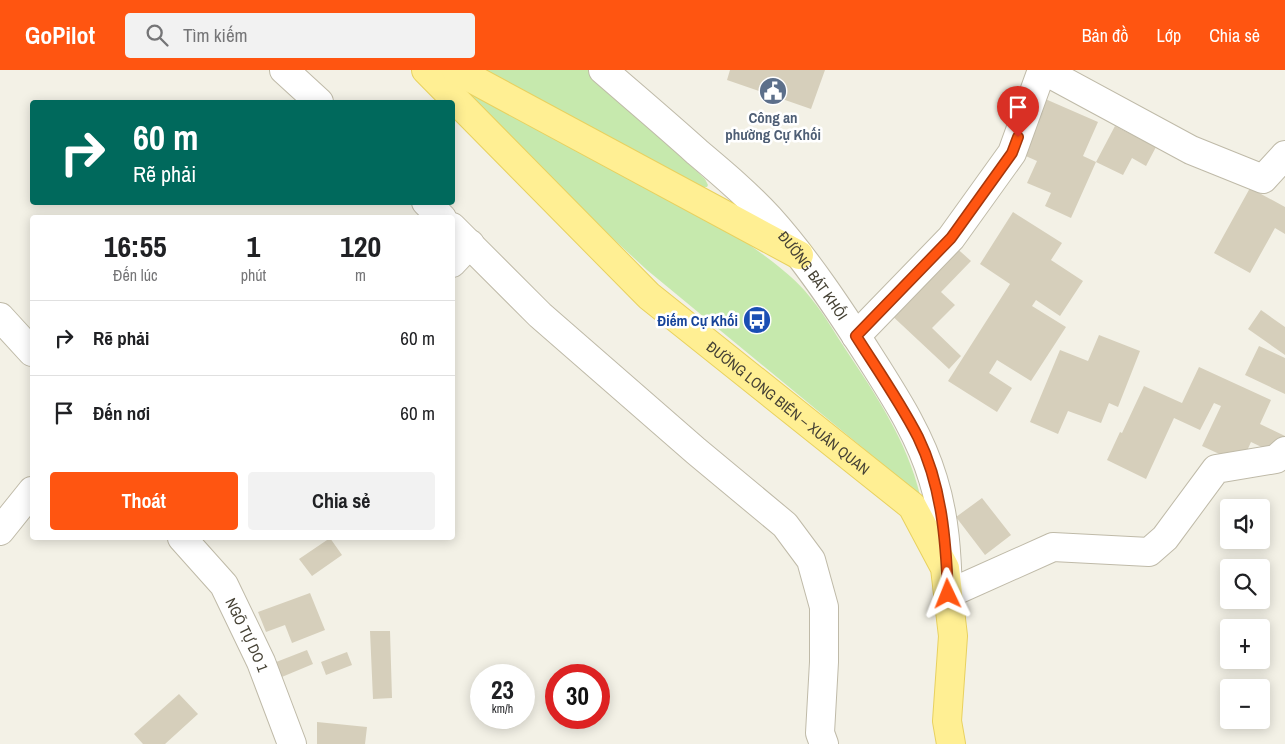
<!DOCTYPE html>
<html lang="vi">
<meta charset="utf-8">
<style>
:root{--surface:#fff;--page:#f2f2f2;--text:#202124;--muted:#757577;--line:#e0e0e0;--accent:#f51}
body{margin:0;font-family:"Archivo Narrow",sans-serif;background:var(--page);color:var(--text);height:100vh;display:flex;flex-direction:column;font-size:19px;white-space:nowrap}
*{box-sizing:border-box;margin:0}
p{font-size:16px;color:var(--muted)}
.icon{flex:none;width:28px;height:28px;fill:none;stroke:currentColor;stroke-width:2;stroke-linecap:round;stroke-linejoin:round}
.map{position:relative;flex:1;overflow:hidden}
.side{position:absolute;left:30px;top:145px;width:425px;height:325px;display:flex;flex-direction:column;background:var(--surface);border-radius:5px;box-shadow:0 2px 12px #0003}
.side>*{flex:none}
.guide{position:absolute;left:30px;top:30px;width:425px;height:105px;border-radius:5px;box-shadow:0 2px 12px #0003;background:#00695c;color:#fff;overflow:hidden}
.tools{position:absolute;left:1220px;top:429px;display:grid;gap:10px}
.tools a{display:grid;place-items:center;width:50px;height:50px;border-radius:5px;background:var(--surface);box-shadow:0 2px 12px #0003;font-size:25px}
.speed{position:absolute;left:470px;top:594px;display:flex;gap:10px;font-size:25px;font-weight:700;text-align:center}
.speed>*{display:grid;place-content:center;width:65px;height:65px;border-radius:50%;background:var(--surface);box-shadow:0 2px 12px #0003;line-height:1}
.speed small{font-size:12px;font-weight:400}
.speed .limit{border:8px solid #d22;background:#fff;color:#111}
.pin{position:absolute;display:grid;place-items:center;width:42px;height:42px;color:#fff;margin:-51px -21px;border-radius:50% 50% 50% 0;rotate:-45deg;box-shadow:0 0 5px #0007}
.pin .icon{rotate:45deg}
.me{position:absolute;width:55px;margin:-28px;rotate:358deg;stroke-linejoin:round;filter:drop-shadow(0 0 4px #0008)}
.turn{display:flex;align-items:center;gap:18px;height:105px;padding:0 20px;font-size:22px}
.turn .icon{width:65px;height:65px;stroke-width:2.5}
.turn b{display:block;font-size:35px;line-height:42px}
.eta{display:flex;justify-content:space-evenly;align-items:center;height:85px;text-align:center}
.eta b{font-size:30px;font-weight:800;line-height:35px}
.action{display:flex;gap:10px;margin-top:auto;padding:10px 20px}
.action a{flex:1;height:58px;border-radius:5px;background:var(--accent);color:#fff;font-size:20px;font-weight:800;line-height:58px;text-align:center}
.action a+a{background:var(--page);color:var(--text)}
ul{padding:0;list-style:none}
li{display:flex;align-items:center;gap:15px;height:75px;padding:0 20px;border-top:1px solid var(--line)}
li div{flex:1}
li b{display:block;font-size:19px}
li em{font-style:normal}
header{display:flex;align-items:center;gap:30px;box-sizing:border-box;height:70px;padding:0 25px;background:var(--accent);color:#fff}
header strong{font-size:24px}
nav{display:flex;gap:28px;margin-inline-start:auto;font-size:18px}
.search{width:350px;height:45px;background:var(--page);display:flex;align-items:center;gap:12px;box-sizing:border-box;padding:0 18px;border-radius:5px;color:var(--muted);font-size:19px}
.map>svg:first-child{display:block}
.green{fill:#c6e9ad}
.building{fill:#d6cfbb}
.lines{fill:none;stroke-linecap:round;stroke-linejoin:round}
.minor-casing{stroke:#bfbaa8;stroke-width:30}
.major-casing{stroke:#e8d15f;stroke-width:30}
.minor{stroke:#fff;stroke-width:28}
.major{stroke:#ffef93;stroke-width:28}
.route-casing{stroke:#a6370b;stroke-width:12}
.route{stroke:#f51;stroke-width:9}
.labels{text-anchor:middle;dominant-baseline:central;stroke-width:5;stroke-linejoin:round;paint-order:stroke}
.service-label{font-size:15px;font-weight:bold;fill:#4e5e75;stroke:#fff}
.street-label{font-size:15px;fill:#464235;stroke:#fff}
.transit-label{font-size:15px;font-weight:bold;fill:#164399;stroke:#fff;text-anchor:end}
</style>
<header>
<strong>GoPilot</strong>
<div class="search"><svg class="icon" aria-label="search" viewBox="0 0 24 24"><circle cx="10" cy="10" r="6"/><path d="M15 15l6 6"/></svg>Tìm kiếm</div>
<nav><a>Bản đồ</a><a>Lớp</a><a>Chia sẻ</a></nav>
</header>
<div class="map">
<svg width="1285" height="674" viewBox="0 0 1285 674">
<rect width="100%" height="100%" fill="#f3f1e6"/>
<path class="green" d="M 481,0 L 589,0 L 705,109 L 708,115 L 707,117 L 700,117 Z
M 457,17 L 743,170 C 765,186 787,201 805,221 C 821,239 833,260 846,280 C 876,325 907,371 920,425 L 647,200 L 608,164 Z"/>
<path class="building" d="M 730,0 L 825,0 L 811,39 L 727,10 Z
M 1043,28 L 1098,52 L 1083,86 L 1096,92 L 1115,56 L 1156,77 L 1146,96 L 1132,88 L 1123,105 L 1096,92 L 1071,148 L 1045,136 L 1051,123 L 1027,113 L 1037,91 L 1019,83 Z
M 1250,118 L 1285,137 L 1285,164 L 1275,158 L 1250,203 L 1214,183 Z
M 1013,142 L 1062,173 L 1051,190 L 1083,211 L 1060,246 L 1036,230 L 1032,236 L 1066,257 L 1031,311 L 997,290 L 989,303 L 1012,318 L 997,342 L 948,311 L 1010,214 L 980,194 Z
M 952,174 L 971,191 L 941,222 L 955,235 L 932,258 L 961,286 L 949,299 L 887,241 Z
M 1261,240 L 1285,257 L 1285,285 L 1248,259 Z
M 1099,265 L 1140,281 L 1118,337 L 1109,333 L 1101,353 L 1068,341 L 1058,364 L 1030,352 L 1060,280 L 1088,291 Z
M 1259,276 L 1285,288 L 1285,324 L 1245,305 Z
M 1199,297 L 1271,330 L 1260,354 L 1285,366 L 1285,370 L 1278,385 L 1251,372 L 1241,394 L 1202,376 L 1221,336 L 1214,333 L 1200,360 L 1174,348 L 1146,409 L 1107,390 L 1120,362 L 1122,363 L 1144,316 L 1182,333 Z
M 982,428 L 1011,465 L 985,485 L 956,447 Z
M 330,468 L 342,485 L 312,506 L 299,489 Z
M 310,523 L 325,560 L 292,573 L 285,555 L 266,562 L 258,542 Z
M 370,561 L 390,561 L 392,628 L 373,629 Z
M 307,580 L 313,594 L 277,609 L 271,594 Z
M 347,582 L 352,595 L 326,605 L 321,592 Z
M 179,624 L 198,644 L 165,674 L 143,674 L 134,664 Z
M 317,652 L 367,657 L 365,674 L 317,674 Z"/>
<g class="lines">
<defs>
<g id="minor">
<path d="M 284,0 L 319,32"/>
<path id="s1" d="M 603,0 C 634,27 666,54 697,82 C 722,103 747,124 769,148 C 806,189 841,242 871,289 C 895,327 920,365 933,409 C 945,447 947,485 948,524 L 1053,477 L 1149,482 L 1165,468 L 1216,399 L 1276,389 L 1285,381"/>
<path d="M 1043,0 L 1191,80 L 1263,109 L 1285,85"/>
<path d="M 426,132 L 442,148"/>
<path d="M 452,157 L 540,245 L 696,381 L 785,455 L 811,490 L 824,537 L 824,592 L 820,663 L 824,674"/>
<path d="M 452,193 L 470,174"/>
<path d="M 0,247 L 32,282"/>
<path d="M 856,266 L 951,168 L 1012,83 L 1042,0"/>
<path d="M 0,461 L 32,421"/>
<path id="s2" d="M 182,468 L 224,515 L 261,592 L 292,674"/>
</g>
<g id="major">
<path id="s3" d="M 426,0 L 649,226 L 912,436 L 945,498 L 953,566 L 947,651 L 951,674"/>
<path d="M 456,0 L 799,185"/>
</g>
</defs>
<use href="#minor" class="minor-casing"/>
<use href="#major" class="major-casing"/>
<use href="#minor" class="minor"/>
<use href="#major" class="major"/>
</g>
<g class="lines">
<defs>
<path id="route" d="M 948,524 C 946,471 942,416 918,367 C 900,332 877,299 856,266 L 951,168 L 1012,83 L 1018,67"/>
</defs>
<use href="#route" class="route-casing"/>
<use href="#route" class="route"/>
</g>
<defs>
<symbol id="civic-disc" viewBox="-11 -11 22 22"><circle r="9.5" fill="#5c6f8a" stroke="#fff"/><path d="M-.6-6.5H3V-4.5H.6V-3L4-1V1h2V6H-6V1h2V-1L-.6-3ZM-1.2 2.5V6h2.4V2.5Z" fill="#fff"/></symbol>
<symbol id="bus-disc" viewBox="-11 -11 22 22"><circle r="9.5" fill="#1a4fb4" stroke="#fff"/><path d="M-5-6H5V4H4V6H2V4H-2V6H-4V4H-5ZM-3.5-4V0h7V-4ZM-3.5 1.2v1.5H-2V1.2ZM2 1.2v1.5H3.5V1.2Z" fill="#fff"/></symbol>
</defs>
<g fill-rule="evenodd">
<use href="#civic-disc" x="757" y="5" width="32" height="32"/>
<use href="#bus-disc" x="741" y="234" width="32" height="32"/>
</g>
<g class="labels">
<g class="service-label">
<text x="773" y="47">Công an<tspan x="773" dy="17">phường Cự Khối</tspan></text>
</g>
<g class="street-label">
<text stroke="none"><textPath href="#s1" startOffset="295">ĐƯỜNG BÁT KHỐI</textPath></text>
<text stroke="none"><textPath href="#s3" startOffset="496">ĐƯỜNG LONG BIÊN – XUÂN QUAN</textPath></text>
<text stroke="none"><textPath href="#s2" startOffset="118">NGÕ TỰ DO 1</textPath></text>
</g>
<g class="transit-label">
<text x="738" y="250">Điếm Cự Khối</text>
</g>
</g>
</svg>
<div class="tools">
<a><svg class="icon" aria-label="sound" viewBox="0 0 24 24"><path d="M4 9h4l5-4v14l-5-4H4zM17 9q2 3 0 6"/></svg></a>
<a><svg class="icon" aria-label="search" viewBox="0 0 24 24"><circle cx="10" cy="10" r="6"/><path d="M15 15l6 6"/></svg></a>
<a>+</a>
<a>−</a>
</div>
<div class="speed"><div>23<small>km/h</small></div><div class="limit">30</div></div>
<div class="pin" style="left:1018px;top:67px;background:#d93025"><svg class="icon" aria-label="arrive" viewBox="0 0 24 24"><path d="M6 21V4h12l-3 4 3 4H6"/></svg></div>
<svg class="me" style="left:948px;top:524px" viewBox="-20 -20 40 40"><path d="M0-17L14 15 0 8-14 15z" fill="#f51" stroke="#fff" stroke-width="4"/></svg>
<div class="guide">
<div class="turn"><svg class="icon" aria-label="right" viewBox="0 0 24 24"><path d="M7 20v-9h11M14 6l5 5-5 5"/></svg><div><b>60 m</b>Rẽ phải</div></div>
</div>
<section class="side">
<div class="eta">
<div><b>16:55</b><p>Đến lúc</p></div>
<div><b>1</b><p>phút</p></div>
<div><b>120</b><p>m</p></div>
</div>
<ul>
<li><svg class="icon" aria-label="right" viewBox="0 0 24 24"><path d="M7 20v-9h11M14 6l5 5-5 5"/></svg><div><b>Rẽ phải</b></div><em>60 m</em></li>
<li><svg class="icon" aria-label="arrive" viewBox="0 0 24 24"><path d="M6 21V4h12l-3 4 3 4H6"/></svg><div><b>Đến nơi</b></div><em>60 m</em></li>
</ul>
<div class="action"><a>Thoát</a><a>Chia sẻ</a></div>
</section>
</div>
